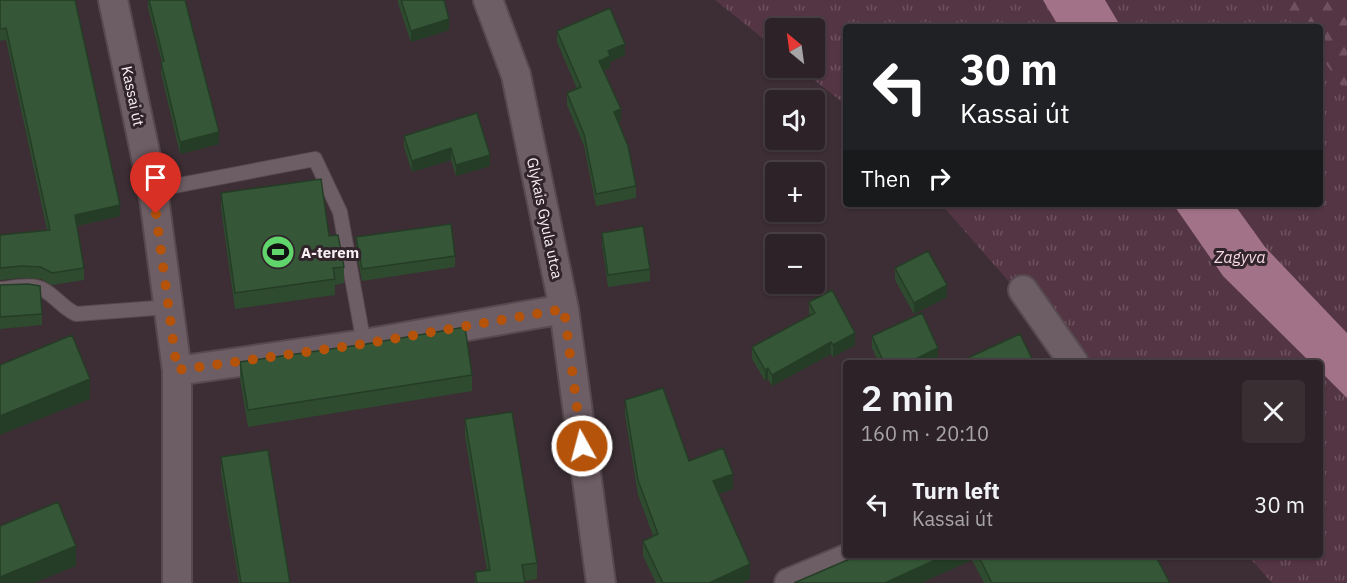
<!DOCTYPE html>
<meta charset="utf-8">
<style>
:root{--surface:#2d2227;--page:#392f33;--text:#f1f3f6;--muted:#a7a4a7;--line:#483f44}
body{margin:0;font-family:"IBM Plex Sans",sans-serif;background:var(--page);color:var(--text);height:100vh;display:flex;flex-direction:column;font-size:22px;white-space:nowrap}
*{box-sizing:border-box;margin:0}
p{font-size:20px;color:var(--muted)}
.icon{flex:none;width:33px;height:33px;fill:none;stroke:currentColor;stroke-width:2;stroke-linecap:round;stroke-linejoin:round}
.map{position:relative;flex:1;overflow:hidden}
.drawer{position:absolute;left:843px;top:360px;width:480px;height:198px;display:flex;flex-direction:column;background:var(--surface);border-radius:6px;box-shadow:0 2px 4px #0004,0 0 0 2px var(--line)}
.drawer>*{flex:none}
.hud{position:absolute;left:843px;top:24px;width:480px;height:183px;border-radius:6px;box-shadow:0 2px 4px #0004,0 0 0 2px var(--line);background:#202124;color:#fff;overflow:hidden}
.needle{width:39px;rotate:331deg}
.controls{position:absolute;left:765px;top:18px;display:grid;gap:12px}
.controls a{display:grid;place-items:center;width:60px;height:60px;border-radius:6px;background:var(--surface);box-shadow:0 2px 4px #0004,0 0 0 2px var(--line);font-size:30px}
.pin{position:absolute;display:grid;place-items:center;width:51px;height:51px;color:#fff;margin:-62px -26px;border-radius:50% 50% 50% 0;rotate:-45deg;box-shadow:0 0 6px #0007}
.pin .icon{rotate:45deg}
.me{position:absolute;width:66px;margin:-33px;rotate:353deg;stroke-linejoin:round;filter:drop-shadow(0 0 4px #0008)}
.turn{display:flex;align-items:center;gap:21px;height:126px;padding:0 18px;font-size:27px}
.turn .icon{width:78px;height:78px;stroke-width:2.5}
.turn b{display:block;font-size:42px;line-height:51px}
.then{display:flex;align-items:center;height:57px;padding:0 18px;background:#0003;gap:12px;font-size:22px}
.round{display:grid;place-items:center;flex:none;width:63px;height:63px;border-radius:6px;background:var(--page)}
.summary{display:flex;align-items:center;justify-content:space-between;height:102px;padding:0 18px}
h1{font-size:36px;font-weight:600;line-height:45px}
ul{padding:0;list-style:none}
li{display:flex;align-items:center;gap:18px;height:84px;padding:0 18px}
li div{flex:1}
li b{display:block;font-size:22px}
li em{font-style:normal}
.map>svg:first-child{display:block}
.grass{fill:url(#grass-tufts)}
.forest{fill:url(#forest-firs)}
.water{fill:#a27388}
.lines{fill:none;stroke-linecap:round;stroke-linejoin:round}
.service-casing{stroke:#564a4f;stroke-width:16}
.minor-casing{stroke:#564a4f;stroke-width:32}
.service{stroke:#6d5d64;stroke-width:14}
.minor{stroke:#6d5d64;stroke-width:28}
.wall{fill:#2e4b2f}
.shaded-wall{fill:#253d26}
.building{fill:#355737;stroke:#253d26;stroke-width:1.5}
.route{stroke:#b45309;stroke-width:10;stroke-dasharray:0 18}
.labels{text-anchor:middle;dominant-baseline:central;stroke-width:6;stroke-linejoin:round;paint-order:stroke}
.street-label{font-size:15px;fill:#faf0f4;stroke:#31242a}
.poi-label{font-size:15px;font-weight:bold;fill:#faf0f4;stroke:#31242a;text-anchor:start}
.water-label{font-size:16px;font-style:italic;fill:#f9dae7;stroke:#31242a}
</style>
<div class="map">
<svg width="1347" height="583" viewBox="0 0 1347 583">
<defs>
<pattern id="grass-tufts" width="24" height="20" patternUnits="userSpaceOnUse" patternTransform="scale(1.5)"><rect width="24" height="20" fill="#543543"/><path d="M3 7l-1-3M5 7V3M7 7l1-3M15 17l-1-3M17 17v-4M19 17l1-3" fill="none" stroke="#6e535f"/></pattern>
<pattern id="forest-firs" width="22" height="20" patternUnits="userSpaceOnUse" patternTransform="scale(1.5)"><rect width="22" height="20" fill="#543543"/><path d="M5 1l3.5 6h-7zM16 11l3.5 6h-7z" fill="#6e535f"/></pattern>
</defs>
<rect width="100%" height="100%" fill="#3c2e34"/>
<path class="grass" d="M 715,0 L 1347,0 L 1347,583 L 1272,583 L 1247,555 L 1320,555 L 1320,363 L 1080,363 L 941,204 L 1320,204 L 1320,27 L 846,27 L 846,105 L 799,68 L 814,68 L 814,28 L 776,28 L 775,48 Z"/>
<path class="forest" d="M 1282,0 L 1347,0 L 1347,94 L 1320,55 L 1320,27 L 1301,27 Z"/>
<path class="water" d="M 1043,0 L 1105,0 L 1121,27 L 1059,27 Z
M 1173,204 L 1234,204 L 1265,247 L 1347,333 L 1347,398 L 1320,371 L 1320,363 L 1311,363 L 1223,276 Z"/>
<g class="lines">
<defs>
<path id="service" d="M 153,190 L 315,159 L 340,212 L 364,344
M 0,289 C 14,288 32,283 44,290 C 56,297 63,308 76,314 L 169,307"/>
<path id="minor" d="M 113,0 L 153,190 L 177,371 L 177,583
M 488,0 L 516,75 L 564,309 L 601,583
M 1023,290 L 1074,363
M 177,371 L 364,344 L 564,309
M 789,583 L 856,555"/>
</defs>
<use href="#service" class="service-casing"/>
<use href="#minor" class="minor-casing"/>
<use href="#service" class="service"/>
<use href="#minor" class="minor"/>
</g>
<path class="wall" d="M 0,0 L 120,216 L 77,226 L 84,268 L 84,280 L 52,285 L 41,279 L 22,278 L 0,280 L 0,235 L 47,230 L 6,40 L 0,41 Z
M 148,0 L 185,0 L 219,144 L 180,154 L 161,73 L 162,62 L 148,8 Z
M 398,0 L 444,0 L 449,30 L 411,42 L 398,3 Z
M 557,31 L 625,55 L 610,62 L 610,68 L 604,71 L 621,121 L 618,122 L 636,186 L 636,198 L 596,206 L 584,146 L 567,105 L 567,93 L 577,89 L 557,42 Z
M 477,113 L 490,166 L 456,176 L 451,160 L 412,172 L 404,147 L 404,136 Z
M 221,193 L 329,236 L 344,267 L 344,283 L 335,285 L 335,295 L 235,309 L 221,209 Z
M 602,233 L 650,269 L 650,281 L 608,287 L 602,244 Z
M 356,237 L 455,256 L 455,267 L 362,281 L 356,249 Z
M 895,268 L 947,297 L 914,314 L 895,280 Z
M 0,285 L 42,314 L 42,325 L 0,329 Z
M 809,302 L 855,345 L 833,357 L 831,354 L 772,386 L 768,379 L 765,381 L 752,359 L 752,347 L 810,315 L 809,313 Z
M 872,336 L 938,360 L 932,363 L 879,363 L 872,348 Z
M 240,362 L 472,375 L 472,391 L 248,427 L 240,379 Z
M 625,400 L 689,461 L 733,489 L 719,494 L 750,579 L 741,583 L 656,583 L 643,556 L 643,541 L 653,536 L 638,495 L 625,415 Z
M 465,419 L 537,563 L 537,579 L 525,581 L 525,583 L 475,583 L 475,572 L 487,571 L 465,436 Z
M 221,457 L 290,583 L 239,583 L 221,474 Z
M 859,555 L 1155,555 L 1170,583 L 984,583 L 972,560 L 921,583 L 794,583 Z"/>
<path class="shaded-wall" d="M 449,19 L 449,30 L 411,42 L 411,31 Z
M 625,44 L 625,55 L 610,62 L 610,68 L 599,72 L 599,61 L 608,51 Z
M 621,109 L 621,121 L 614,123 L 614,112 Z
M 219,132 L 219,144 L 180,154 L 180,142 Z
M 451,148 L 451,160 L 412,172 L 412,161 Z
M 490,155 L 490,166 L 456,176 L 456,165 Z
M 120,205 L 120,216 L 75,226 L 75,215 Z
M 947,285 L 947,297 L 914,314 L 914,303 Z
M 855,333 L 855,345 L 833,357 L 833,345 Z
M 831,342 L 831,354 L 772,386 L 772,375 Z
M 938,348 L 938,360 L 932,363 L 907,363 Z
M 768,368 L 768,379 L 765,381 L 765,370 Z
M 90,379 L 90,399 L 0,435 L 0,416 Z
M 733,474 L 733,489 L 713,496 L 713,481 Z
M 76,546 L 76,566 L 34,583 L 0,583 L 0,577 Z
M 946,555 L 972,555 L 972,560 L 921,583 L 885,583 Z
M 750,564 L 750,579 L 741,583 L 709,583 Z"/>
<path class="building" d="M 0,0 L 75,0 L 120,205 L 75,215 L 84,268 L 52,273 L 41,267 L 22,266 L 0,268 L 0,235 L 50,230 L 6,28 L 0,29 Z
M 149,0 L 185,0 L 219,132 L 180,142 L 161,62 L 164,61 Z
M 401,0 L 444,0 L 449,19 L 411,31 Z
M 610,8 L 625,44 L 608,51 L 610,56 L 599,61 L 621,109 L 614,112 L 628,146 L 636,186 L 596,194 L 584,134 L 567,93 L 581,87 L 557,31 Z
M 477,113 L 490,155 L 456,165 L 451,148 L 412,161 L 404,136 Z
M 321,179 L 329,236 L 338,235 L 344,267 L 333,268 L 335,279 L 235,293 L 221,193 Z
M 451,224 L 455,256 L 362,269 L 356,237 Z
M 643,226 L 650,269 L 608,275 L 602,233 Z
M 928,251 L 947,285 L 914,303 L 895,268 Z
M 28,284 L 40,286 L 42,314 L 0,317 L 0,285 Z
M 832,290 L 855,333 L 833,345 L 831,342 L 772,375 L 768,368 L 765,370 L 752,347 L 815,313 L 809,302 Z
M 922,313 L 938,348 L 907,363 L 884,363 L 872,336 Z
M 465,327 L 472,375 L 248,410 L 240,362 L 366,344 Z
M 1020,334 L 1034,363 L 959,363 L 959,362 Z
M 72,335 L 90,379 L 0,416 L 0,365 Z
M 663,388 L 689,461 L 723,448 L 733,474 L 713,481 L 750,564 L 709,583 L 663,583 L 643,541 L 658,534 L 638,480 L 625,400 Z
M 512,412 L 537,563 L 522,565 L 525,583 L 477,583 L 475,572 L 490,570 L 465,419 Z
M 268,450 L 290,583 L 241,583 L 221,457 Z
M 58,502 L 76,546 L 0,577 L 0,526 Z
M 859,555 L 946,555 L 885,583 L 794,583 Z
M 978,555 L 1155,555 L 1170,583 L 992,583 Z"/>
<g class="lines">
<path class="route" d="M 156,214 L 177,370 L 364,344 L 564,309 L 582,446"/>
</g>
<defs>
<symbol id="stadium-disc" viewBox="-11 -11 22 22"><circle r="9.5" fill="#5fd56b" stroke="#31242a"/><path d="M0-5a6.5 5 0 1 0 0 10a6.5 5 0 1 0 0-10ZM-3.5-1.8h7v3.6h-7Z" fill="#111"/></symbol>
</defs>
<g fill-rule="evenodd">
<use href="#stadium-disc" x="259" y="233" width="38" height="38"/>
</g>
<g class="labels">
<g class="street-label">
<text transform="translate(133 96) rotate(78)">Kassai út</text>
<text transform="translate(545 218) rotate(78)">Glykais Gyula utca</text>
</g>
<g class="poi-label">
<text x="301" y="252">A-terem</text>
</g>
<g class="water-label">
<text x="1240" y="257">Zagyva</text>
</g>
</g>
</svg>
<div class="controls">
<a><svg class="needle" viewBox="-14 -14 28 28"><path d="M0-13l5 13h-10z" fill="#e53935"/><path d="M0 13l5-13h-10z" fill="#a7a4a7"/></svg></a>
<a><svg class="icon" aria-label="sound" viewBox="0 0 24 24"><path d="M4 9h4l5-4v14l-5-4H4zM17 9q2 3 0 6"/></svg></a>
<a>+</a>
<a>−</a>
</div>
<div class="pin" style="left:156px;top:214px;background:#d93025"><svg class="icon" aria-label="arrive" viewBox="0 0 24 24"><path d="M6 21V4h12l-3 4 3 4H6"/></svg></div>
<svg class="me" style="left:582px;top:446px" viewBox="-20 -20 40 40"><circle r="17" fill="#b45309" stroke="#fff" stroke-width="3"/><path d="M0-11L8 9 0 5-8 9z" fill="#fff"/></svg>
<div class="hud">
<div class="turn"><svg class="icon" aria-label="left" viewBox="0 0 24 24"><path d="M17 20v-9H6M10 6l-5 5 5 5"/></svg><div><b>30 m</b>Kassai út</div></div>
<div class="then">Then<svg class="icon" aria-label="right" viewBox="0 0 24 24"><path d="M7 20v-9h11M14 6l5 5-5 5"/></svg></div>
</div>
<section class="drawer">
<div class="summary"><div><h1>2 min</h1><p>160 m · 20:10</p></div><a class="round"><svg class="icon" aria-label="close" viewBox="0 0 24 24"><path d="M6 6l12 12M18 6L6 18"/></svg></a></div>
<ul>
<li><svg class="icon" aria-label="left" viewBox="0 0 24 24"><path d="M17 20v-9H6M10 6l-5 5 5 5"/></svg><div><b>Turn left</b><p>Kassai út</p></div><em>30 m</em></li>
</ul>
</section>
</div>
